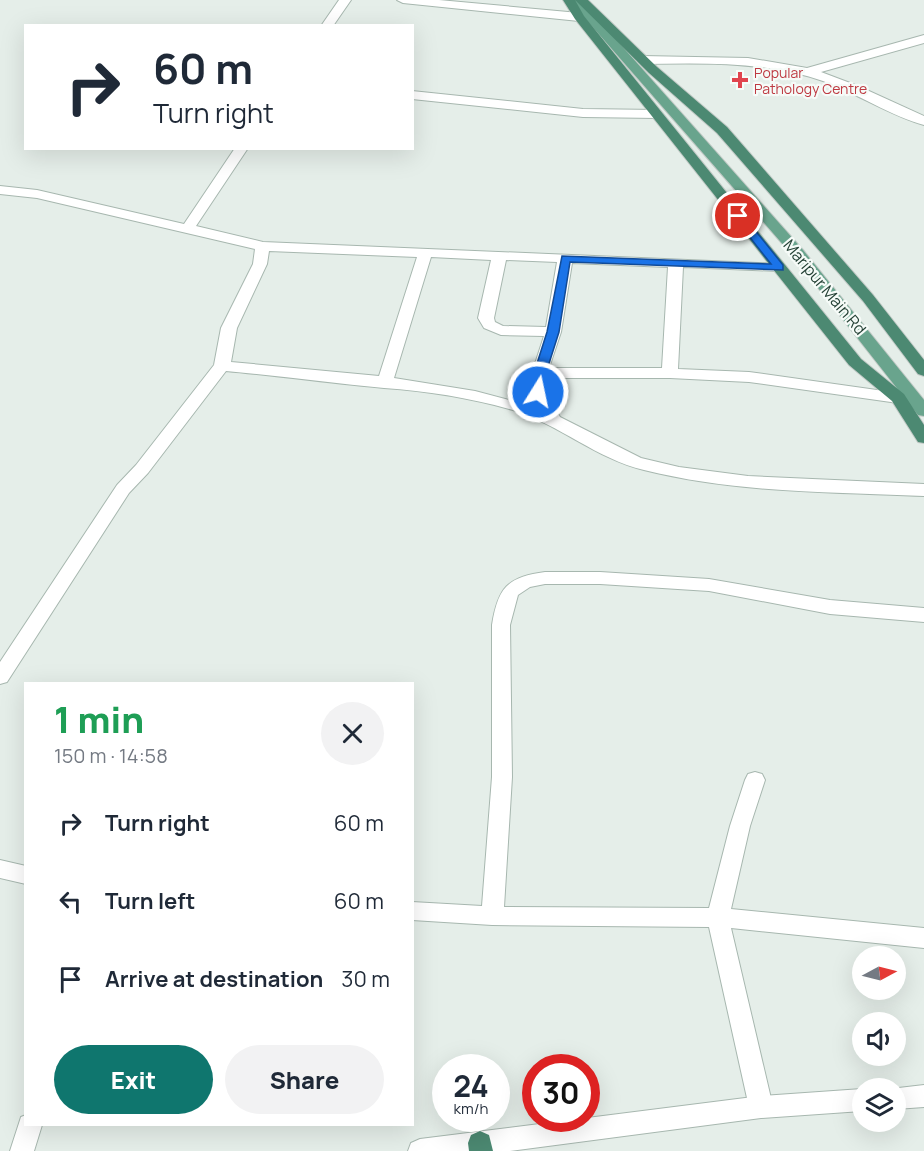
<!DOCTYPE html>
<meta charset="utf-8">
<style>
:root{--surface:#fff;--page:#f2f2f3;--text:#1f2937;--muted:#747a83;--accent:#0f766e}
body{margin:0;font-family:Manrope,sans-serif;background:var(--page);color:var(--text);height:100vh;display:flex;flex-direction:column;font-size:22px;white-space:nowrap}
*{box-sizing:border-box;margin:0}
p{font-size:20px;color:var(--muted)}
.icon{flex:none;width:33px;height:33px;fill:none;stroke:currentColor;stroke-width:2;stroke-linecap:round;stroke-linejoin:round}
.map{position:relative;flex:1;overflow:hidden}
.sheet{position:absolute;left:24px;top:682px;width:390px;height:444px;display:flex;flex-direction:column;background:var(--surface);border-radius:0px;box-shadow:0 6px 24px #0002}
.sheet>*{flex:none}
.guide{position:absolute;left:24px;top:24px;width:390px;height:126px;border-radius:0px;box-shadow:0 6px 24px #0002;background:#fff;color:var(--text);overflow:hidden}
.needle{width:39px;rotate:83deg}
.tools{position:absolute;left:852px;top:946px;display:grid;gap:12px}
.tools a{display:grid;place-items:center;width:54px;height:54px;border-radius:50%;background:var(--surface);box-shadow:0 6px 24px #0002;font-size:30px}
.speed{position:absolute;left:432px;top:1054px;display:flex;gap:12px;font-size:30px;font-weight:700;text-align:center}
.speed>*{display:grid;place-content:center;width:78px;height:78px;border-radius:50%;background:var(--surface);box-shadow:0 6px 24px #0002;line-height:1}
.speed small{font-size:15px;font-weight:400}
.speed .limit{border:9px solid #d22;background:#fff;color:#111}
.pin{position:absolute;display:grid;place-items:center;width:51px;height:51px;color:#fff;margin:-26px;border:3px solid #fff;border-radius:50%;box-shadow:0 2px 6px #0007}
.me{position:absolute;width:66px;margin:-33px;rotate:10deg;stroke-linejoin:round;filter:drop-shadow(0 0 4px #0008)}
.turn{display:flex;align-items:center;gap:21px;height:126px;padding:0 30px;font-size:27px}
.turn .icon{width:78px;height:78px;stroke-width:2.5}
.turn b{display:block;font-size:42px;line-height:51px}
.round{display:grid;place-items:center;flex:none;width:63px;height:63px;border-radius:32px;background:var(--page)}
.head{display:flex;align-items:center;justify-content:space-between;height:102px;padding:0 30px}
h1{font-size:36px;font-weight:800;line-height:45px;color:#1e9e55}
.button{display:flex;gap:12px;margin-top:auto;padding:12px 30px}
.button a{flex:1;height:69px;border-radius:36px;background:var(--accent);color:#fff;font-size:24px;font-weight:800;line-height:69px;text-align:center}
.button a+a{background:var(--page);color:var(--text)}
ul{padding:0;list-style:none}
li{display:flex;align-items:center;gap:18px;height:78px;padding:0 30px}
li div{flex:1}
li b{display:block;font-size:22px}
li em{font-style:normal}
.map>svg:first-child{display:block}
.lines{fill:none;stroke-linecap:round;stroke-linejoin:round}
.minor-casing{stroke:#a7b7af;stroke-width:2}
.tertiary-casing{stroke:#a7b7af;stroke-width:2}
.primary-casing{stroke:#c2cac6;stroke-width:2}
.trunk-casing{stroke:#c2cac6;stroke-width:2}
.minor{fill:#fff;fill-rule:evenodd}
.tertiary{fill:#fff;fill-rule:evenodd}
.primary{fill:#69a48d;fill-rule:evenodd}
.trunk{fill:#4c8972;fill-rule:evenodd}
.route{fill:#1a73e8;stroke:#114b97;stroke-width:1.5}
.health-dot{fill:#e0444e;stroke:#f6fbf8;stroke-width:2}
.labels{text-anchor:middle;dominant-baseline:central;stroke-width:4.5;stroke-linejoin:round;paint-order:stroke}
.far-health-label{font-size:14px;fill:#be3a42;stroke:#f6fbf8;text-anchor:start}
.street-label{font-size:16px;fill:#244135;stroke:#f6fbf8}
</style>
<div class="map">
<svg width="924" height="1151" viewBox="0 0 924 1151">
<rect width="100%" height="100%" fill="#e5eee9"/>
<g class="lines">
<defs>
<path id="minor" d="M 339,0 L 351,0 L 333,26 L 321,26 Z
M 397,0 L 439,0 L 579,13 L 585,17 L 579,21 L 403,3 Z
M 924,35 L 924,43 L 821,72 L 858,86 L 924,116 L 924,125 C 893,117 856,93 823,81 C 765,61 703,63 642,64 L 636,60 L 642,56 L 748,58 L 807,68 Z
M 412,91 L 583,109 L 657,110 L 663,114 L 657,118 L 583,117 L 412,99 Z
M 235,148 L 248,148 L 196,226 L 263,242 L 784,264 L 786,267 L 784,270 L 779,271 L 683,267 L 678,369 L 749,372 L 898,393 L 904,394 L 906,398 L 904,402 L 898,403 L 749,382 L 670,378 L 547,378 L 546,392 L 560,417 L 641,458 L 679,467 L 748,476 L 924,484 L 924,496 C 831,492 736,493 644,470 C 597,459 560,425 513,410 C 471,398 427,391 384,388 C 332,383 279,376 226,371 L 148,473 L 129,493 L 7,682 L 0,684 L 0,662 L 117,485 L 136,465 L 214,365 L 221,328 L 253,264 L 255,249 L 37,198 L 0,194 L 0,186 L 37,190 L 184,224 ZM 269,251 L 417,257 L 379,376 L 231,362 L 237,328 L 267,264 ZM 431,257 L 491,260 L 478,318 L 484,328 L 501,335 L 544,336 L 532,373 L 530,392 L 539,408 L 475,391 L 394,378 ZM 506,260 L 557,262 L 546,327 L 503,326 L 495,322 L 494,318 ZM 572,263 L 668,267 L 662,368 L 549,368 L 561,332 Z
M 545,572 L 600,572 L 709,579 L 830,600 L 924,608 L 924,622 L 830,614 L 709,591 L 600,584 L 545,584 L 530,587 L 518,595 L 510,625 L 512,777 L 504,907 L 709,908 L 730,826 L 745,780 L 748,774 L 755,772 L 762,774 L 765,780 L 750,826 L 731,909 L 924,928 L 924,948 L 731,928 L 773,1107 L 769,1115 L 761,1118 L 753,1115 L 749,1107 L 709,927 L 492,925 L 412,920 L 412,902 L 482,906 L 492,777 L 492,625 C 498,588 507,577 545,572 Z
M 0,860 L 26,866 L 26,884 L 0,878 Z
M 26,1115 L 26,1125 L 42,1125 L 34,1151 L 10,1151 L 21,1117 Z"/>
<path id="tertiary" d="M 924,1085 L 924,1107 L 896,1109 L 896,1089 L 890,1089 Z
M 862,1089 L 862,1111 L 761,1118 L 510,1151 L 408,1151 L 411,1143 L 420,1139 L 761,1096 Z"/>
<path id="primary" d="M 569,0 L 581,0 L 803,250 L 924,400 L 924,416 L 918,415 L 793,256 Z"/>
<path id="trunk" d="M 563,0 L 575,0 L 584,16 L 861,359 L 904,394 L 924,425 L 924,443 L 918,442 L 892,401 L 849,365 L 575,19 Z
M 575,0 L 588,0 L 657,67 L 727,127 L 873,295 L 924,360 L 924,376 L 918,374 L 863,301 L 717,133 L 649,73 Z
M 480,1131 L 489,1135 L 493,1151 L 469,1151 L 468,1143 L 471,1135 Z"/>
</defs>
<use href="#minor" class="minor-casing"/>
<use href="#tertiary" class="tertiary-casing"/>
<use href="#primary" class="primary-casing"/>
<use href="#trunk" class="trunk-casing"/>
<use href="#minor" class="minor"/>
<use href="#tertiary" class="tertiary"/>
<use href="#primary" class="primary"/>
<use href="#trunk" class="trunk"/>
</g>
<path class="route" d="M 738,213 L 742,214 L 783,265 L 783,270 L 570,262 L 559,332 L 546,373 L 544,392 L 538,396 L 534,395 L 532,392 L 534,373 L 547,332 L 562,256 L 771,264 L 733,216 Z"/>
<path class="health-dot" d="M737 71h6v6h6v6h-6v6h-6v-6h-6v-6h6z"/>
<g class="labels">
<g class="far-health-label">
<text x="754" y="72">Popular<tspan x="754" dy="16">Pathology Centre</tspan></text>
</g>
<g class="street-label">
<text transform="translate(825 287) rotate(50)">Maripur Main Rd</text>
</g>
</g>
</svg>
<div class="tools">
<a><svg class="needle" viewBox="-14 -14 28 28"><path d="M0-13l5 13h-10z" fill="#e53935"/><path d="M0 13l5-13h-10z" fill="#747a83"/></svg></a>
<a><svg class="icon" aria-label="sound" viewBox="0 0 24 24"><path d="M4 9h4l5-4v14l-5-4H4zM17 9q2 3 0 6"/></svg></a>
<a><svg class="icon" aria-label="layers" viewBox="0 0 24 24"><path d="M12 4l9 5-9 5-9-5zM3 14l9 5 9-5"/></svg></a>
</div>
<div class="speed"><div>24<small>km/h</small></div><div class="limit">30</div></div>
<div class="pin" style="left:738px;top:216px;background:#d93025"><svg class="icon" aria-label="arrive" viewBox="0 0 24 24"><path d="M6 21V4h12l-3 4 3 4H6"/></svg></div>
<svg class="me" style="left:538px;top:392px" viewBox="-20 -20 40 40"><circle r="17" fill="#1a73e8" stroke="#fff" stroke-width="3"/><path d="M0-11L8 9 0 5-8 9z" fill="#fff"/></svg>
<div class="guide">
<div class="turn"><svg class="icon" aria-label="right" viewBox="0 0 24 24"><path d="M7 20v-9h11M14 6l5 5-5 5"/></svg><div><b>60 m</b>Turn right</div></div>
</div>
<section class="sheet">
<div class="head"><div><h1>1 min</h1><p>150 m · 14:58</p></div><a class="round"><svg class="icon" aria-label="close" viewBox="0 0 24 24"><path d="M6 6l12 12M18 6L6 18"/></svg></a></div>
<ul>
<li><svg class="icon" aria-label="right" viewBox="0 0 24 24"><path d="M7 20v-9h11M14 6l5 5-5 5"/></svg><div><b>Turn right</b></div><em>60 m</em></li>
<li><svg class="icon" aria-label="left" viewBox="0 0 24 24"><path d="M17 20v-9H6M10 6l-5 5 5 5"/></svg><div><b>Turn left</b></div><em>60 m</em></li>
<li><svg class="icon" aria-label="arrive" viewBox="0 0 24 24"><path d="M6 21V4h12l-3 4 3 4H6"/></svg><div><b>Arrive at destination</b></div><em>30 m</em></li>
</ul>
<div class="button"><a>Exit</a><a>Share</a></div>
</section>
</div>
